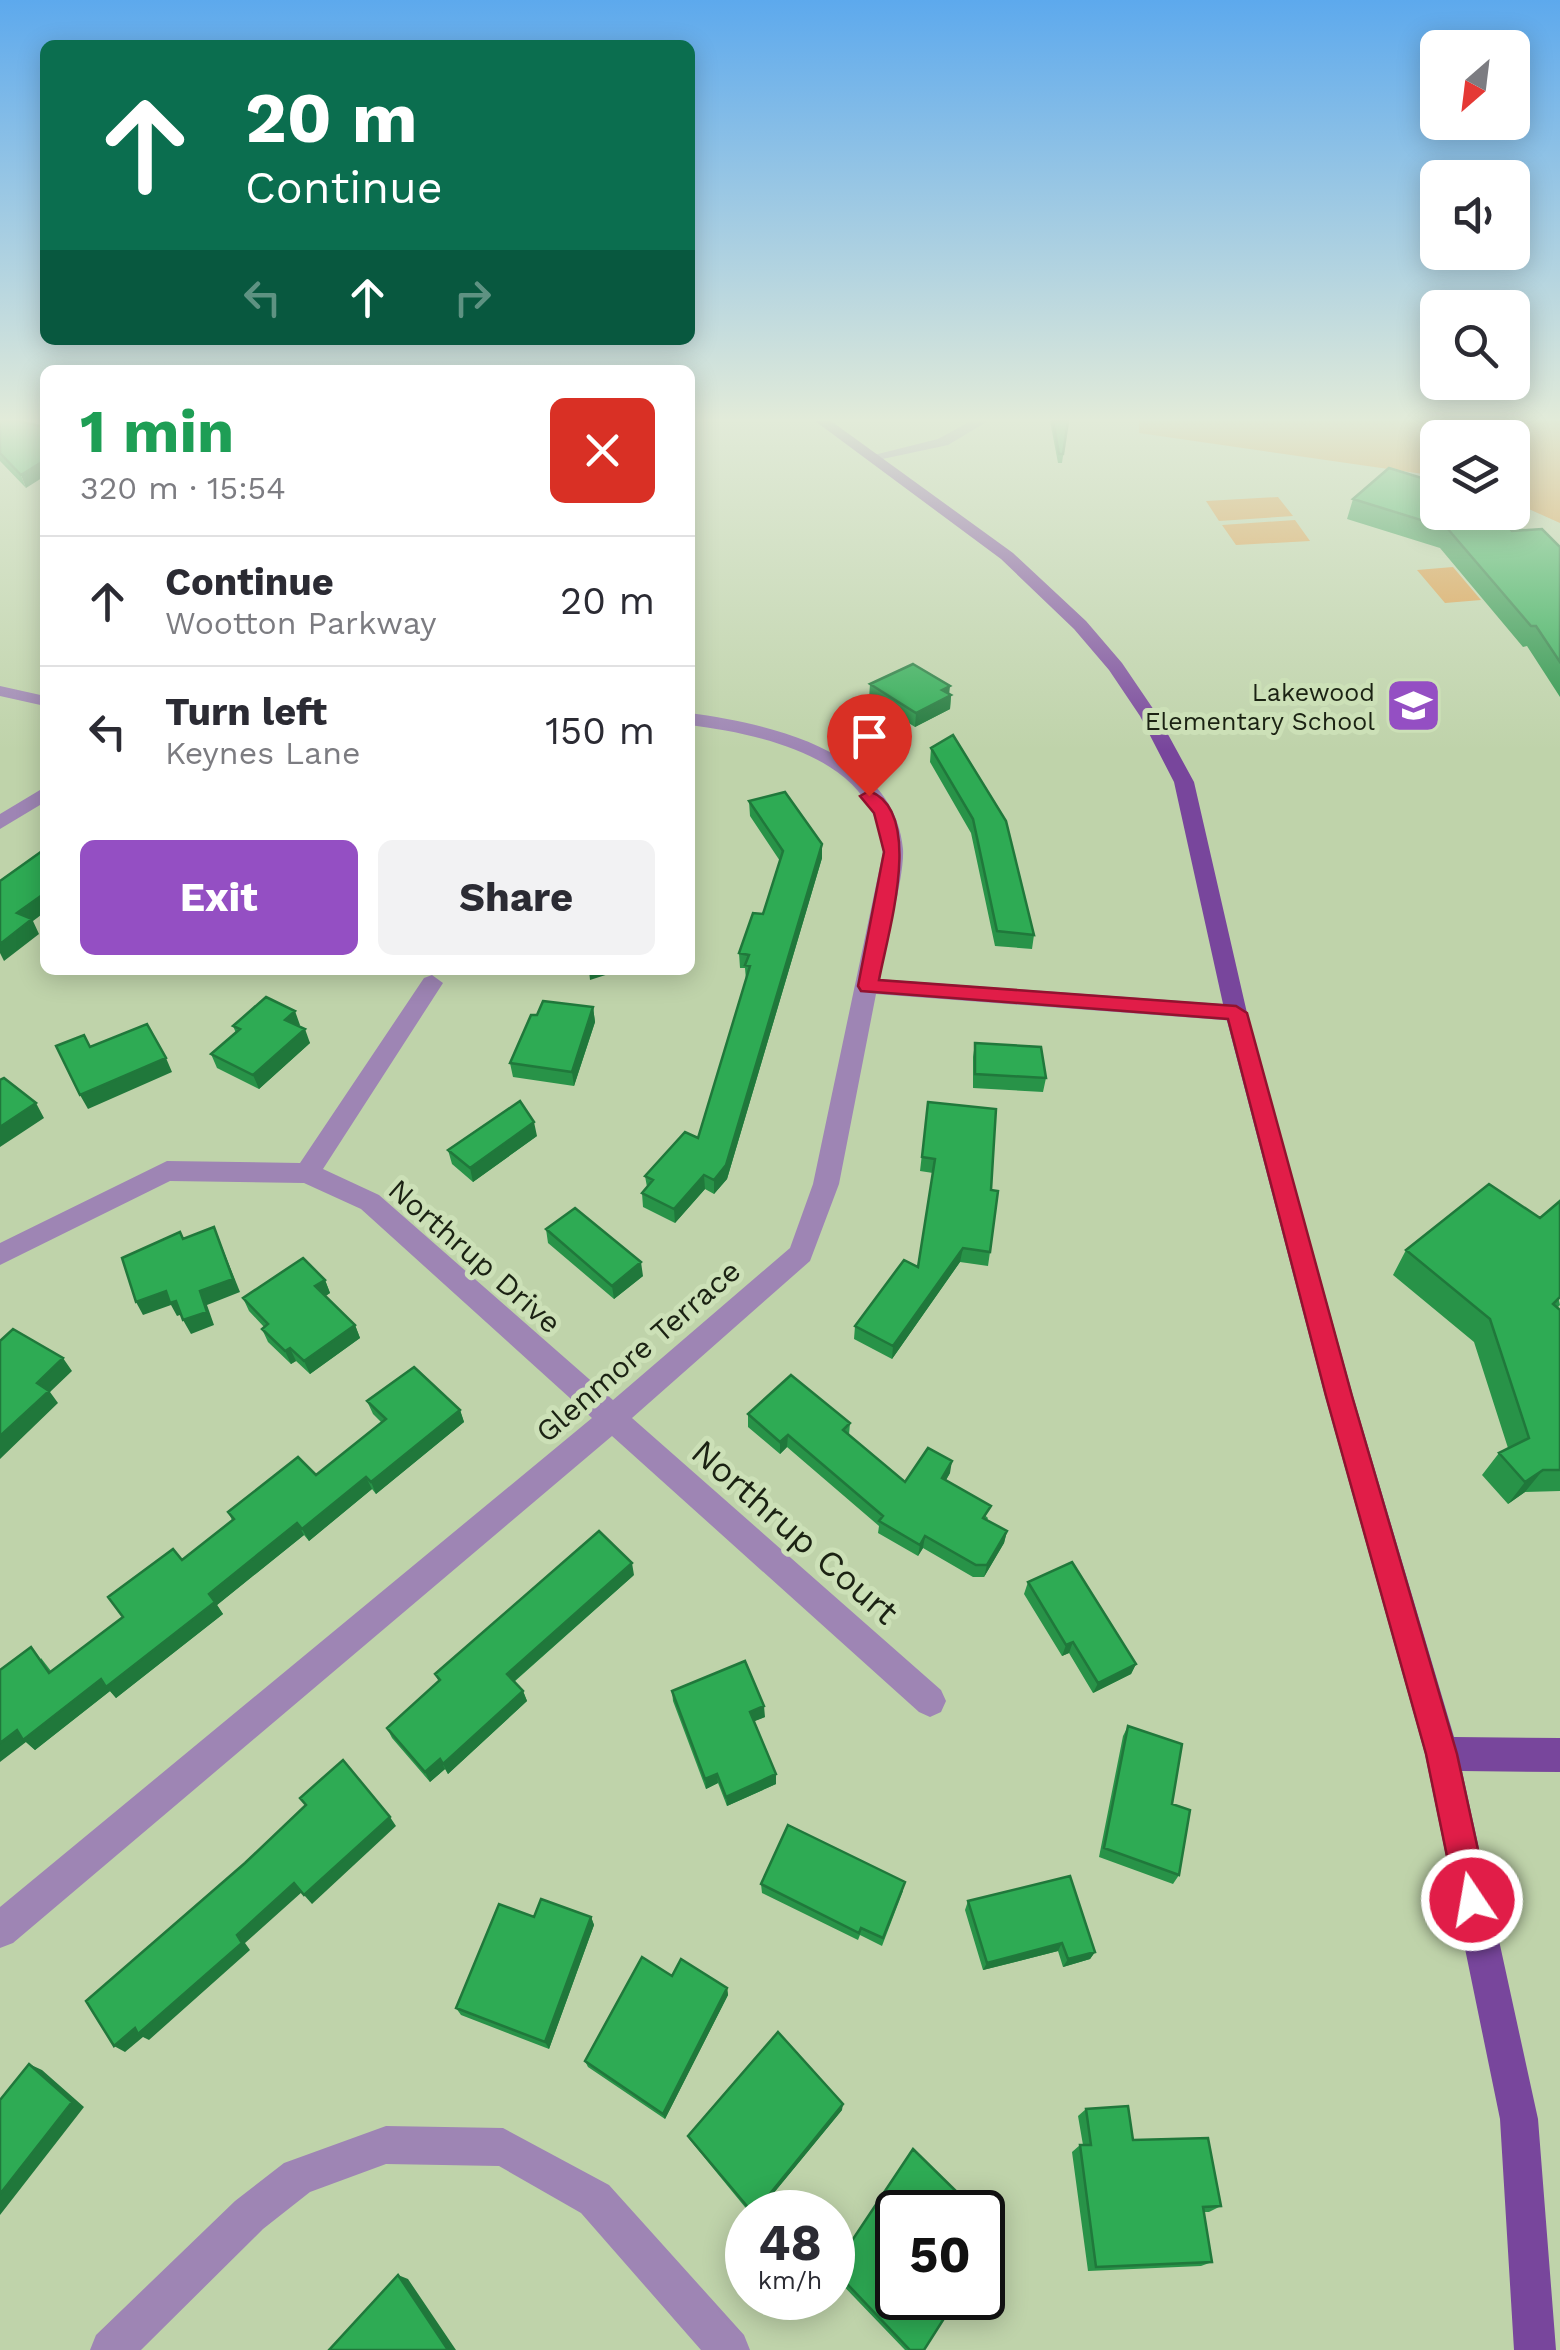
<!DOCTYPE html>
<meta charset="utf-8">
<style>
:root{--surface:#fff;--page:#f2f2f3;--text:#2b2b33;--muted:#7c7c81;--line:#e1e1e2;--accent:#944fc3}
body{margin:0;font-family:"Work Sans",sans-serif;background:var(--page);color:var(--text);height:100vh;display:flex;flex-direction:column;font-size:38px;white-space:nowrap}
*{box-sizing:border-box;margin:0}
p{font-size:32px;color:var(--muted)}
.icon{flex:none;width:55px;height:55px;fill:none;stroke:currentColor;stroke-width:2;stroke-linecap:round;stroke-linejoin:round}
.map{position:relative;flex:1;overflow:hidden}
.details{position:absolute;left:40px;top:365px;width:655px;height:610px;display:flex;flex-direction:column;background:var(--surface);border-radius:15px;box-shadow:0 5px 25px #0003}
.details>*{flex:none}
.top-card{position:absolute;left:40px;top:40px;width:655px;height:305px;border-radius:15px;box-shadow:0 5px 25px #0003;background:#0b6e4f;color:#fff;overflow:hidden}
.needle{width:65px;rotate:208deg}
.fabs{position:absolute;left:1420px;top:30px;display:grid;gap:20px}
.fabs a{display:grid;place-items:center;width:110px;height:110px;border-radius:15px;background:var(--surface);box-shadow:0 5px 25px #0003;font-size:50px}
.speed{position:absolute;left:725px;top:2190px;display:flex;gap:20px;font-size:50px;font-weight:700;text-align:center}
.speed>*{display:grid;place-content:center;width:130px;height:130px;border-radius:50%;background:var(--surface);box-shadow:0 5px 25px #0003;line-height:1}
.speed small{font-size:25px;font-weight:400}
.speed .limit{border:5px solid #111;border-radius:15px;background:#fff;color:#111}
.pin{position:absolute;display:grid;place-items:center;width:85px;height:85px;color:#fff;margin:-102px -42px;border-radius:50% 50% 50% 0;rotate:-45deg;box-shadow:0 0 10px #0007}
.pin .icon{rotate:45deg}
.me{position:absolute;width:110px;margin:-55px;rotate:348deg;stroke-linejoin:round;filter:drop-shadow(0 0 8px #0008)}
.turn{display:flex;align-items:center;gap:35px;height:210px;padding:0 40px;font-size:45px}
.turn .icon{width:130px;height:130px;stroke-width:2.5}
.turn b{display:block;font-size:70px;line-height:85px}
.lanes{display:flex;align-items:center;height:95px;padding:0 40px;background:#0003;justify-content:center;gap:50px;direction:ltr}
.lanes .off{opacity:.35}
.round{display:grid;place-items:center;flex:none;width:105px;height:105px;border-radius:15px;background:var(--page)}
.overview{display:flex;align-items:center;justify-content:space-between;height:170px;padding:0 40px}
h1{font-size:60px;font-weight:700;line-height:75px;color:#1e9e55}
.button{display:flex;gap:20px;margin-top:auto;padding:20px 40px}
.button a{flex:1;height:115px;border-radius:15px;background:var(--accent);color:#fff;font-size:40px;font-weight:700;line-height:115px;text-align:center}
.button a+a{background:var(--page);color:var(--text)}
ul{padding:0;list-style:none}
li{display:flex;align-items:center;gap:30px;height:130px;padding:0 40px;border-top:2px solid var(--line)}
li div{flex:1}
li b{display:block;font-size:38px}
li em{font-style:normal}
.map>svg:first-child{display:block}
.green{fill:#dc9740}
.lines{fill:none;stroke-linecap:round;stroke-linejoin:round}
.minor{fill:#9e85b4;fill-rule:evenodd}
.major{fill:#78469c;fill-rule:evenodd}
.wall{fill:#289348}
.shaded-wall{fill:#20783b}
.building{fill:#2eab54;stroke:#20783b;stroke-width:2.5}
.route{fill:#e11d48;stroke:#92132f;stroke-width:2.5}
.labels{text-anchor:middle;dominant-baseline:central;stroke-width:10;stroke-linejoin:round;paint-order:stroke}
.far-poi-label{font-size:25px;fill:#1b2213;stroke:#cce0b7;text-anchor:end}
.street-label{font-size:30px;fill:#1b2213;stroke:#cce0b7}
.near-street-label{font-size:35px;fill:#1b2213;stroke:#cce0b7}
</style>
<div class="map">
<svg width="1560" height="2350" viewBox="0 0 1560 2350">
<rect width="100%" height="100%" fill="#bfd3aa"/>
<path class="green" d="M 1139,421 L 1560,421 L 1560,523 L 1513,502 L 1512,438 L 1438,438 L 1437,476 L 1139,433 Z
M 1278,497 L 1293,516 L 1219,521 L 1206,501 Z
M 1295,520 L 1310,541 L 1236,545 L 1222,525 Z
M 1453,567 L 1481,600 L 1445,603 L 1417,570 Z"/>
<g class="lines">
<path class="minor" d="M 971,421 L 988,421 L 948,445 L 873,461 L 866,457 L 938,439 Z
M 0,686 L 45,696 L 45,706 L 0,696 Z
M 690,713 C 769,724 894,751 903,849 C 905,876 884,949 878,979 L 1236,1005 L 1247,1013 L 1236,1021 L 876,994 L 839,1184 L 810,1261 L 632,1418 L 941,1690 L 946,1701 L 941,1712 L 930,1717 L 919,1712 L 612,1436 L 13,1943 L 0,1948 L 0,1907 L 592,1418 L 361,1209 L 304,1183 L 170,1181 L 0,1265 L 0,1243 L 167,1161 L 300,1163 L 424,978 L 432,975 L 443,983 L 323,1169 L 379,1195 L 613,1400 L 790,1248 L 813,1184 L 883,852 C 880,840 879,826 873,814 C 844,751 751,733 690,725 Z
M 45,787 L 45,802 L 0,829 L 0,814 Z
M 386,2126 L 503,2128 L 609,2185 L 744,2335 L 750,2350 L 701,2350 L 581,2213 L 499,2166 L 386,2164 L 310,2192 L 263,2229 L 141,2350 L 90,2350 L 96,2335 L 235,2201 L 284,2163 Z"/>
<path class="major" d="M 815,421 L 831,421 L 1013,553 L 1086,621 L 1122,663 L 1158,716 L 1194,782 L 1247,1013 L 1353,1396 L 1454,1737 L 1560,1738 L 1560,1772 L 1462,1771 L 1538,2119 L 1556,2350 L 1514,2350 L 1500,2119 L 1425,1754 L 1325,1396 L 1225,1013 L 1174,782 L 1140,716 L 1109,670 L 1074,629 L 1001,559 Z"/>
</g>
<path class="wall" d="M 0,421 L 26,488 L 0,461 Z
M 1050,421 L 1068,421 L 1062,463 L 1058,463 Z
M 1353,499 L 1512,531 L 1560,547 L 1560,697 L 1527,646 L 1523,647 L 1440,548 L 1347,519 Z
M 870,684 L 949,694 L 951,695 L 950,709 L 915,727 L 869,698 Z
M 953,735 L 1034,935 L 1032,949 L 995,946 L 971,833 L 930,762 L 931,748 Z
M 749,801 L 822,858 L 727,1179 L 714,1194 L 705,1189 L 675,1223 L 643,1207 L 642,1193 L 647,1187 L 645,1176 L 698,1138 L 746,980 L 745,968 L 740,968 L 739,953 L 763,914 L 780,861 L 750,816 Z
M 593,1007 L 595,1022 L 574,1086 L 513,1077 L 510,1063 L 537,1015 Z
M 300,1025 L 299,1026 L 310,1043 L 259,1089 L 217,1068 L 211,1054 L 236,1033 L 233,1026 Z
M 975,1043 L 1046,1078 L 1043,1092 L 973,1088 L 973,1057 Z
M 928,1102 L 991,1190 L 990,1252 L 988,1266 L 960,1262 L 892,1359 L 854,1339 L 855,1326 L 918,1267 L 933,1173 L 920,1171 Z
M 537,1136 L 473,1182 L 452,1164 L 448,1150 Z
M 1540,1218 L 1560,1305 L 1557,1308 L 1560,1310 L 1560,1491 L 1525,1492 L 1508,1504 L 1482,1475 L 1499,1453 L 1508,1448 L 1474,1342 L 1393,1275 L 1406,1250 Z
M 546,1229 L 643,1276 L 614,1299 L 548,1243 Z
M 325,1280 L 330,1293 L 325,1296 L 355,1325 L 360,1338 L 310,1374 L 296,1361 L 291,1364 L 268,1342 L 262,1329 L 264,1327 L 249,1311 L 243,1298 Z
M 367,1401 L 460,1410 L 464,1422 L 376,1494 L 372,1489 L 309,1541 L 304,1535 L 217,1605 L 223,1614 L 116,1698 L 110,1691 L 35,1750 L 26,1742 L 41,1658 L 51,1671 L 123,1617 L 182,1560 L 232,1520 L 228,1512 L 316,1475 L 381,1422 L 373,1414 Z
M 748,1414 L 850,1423 L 849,1435 L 905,1482 L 950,1473 L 946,1480 L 988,1518 L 987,1520 L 1007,1531 L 1004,1543 L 984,1577 L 973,1577 L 923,1548 L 918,1556 L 878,1533 L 879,1526 L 787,1447 L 780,1454 L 748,1427 Z
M 634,1575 L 514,1682 L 523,1691 L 527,1701 L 448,1774 L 445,1769 L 430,1782 L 392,1738 L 387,1728 L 439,1682 L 435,1674 Z
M 1028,1582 L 1136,1664 L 1131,1674 L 1093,1693 L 1069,1653 L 1062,1656 L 1024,1594 Z
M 672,1691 L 765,1717 L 754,1721 L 776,1784 L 727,1806 L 718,1783 L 706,1789 L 673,1701 Z
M 1128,1726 L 1172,1804 L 1179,1875 L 1173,1884 L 1099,1857 L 1123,1736 Z
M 761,1884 L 903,1891 L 882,1946 L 860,1935 L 858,1940 L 762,1893 Z
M 968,1901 L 1095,1952 L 1090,1959 L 1063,1967 L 1058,1951 L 983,1970 L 965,1910 Z
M 534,1917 L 591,1917 L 594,1925 L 549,2049 L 461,2015 L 456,2008 Z
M 672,1976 L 727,1988 L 728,1995 L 665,2119 L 588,2067 L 585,2061 Z
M 1086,2109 L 1221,2206 L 1209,2212 L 1204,2212 L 1212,2262 L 1201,2266 L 1088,2271 L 1072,2152 L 1080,2145 L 1083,2145 L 1078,2116 Z
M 842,2110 L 758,2212 L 749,2212 L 690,2140 L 688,2136 Z
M 898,2212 L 924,2350 L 905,2350 L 832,2274 L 833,2269 Z"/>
<path class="shaded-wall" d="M 45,460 L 45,476 L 26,488 L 21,475 Z
M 950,686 L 949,696 L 951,695 L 950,709 L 915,727 L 916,713 L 942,690 Z
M 822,844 L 822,858 L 727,1179 L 714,1194 L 714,1180 Z
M 45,893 L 45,912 L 33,921 L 39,934 L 4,961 L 0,953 L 0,944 L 17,913 Z
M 589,970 L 621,970 L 590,980 Z
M 593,1007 L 595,1022 L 574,1086 L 572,1072 Z
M 295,1011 L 300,1025 L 290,1034 L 285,1020 Z
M 305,1029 L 310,1043 L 259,1089 L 253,1075 Z
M 166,1058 L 172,1072 L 88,1109 L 80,1095 Z
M 36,1103 L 44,1118 L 0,1147 L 0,1127 Z
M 534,1122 L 537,1136 L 473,1182 L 470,1168 Z
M 704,1175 L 705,1189 L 675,1223 L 674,1209 Z
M 214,1227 L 240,1292 L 207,1305 L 214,1325 L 191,1334 L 183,1320 L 200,1291 Z
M 963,1248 L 960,1262 L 892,1359 L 893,1346 Z
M 641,1262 L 643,1276 L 614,1299 L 612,1286 Z
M 325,1280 L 330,1293 L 320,1300 L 315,1286 Z
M 166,1291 L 176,1301 L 183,1314 L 177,1316 L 171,1305 L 143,1315 L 136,1302 Z
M 355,1325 L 360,1338 L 310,1374 L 304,1361 Z
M 290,1348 L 296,1361 L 291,1364 L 285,1351 Z
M 63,1358 L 72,1371 L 50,1392 L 58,1403 L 0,1459 L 0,1436 L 37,1383 Z
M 460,1410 L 464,1422 L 376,1494 L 371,1482 Z
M 788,1435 L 787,1447 L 780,1454 L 780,1442 Z
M 952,1461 L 950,1473 L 940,1490 L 942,1478 Z
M 1543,1470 L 1525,1492 L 1508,1504 L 1525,1482 Z
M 366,1477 L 372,1489 L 309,1541 L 302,1529 Z
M 297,1523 L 304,1535 L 217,1605 L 223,1614 L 116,1698 L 110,1691 L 35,1750 L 26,1742 L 0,1762 L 0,1743 L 209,1594 Z
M 1007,1531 L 1004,1543 L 984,1577 L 987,1565 Z
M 925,1536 L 923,1548 L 918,1556 L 920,1545 Z
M 632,1563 L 634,1575 L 511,1684 L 507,1674 Z
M 1073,1642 L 1069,1653 L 1062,1656 L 1066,1645 Z
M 1136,1664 L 1131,1674 L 1093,1693 L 1098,1683 Z
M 523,1691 L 527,1701 L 448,1774 L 443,1764 Z
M 764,1706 L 765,1717 L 750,1723 L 750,1712 Z
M 440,1759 L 445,1769 L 430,1782 L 425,1772 Z
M 717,1774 L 718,1783 L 706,1789 L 705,1779 Z
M 776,1774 L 776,1784 L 727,1806 L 726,1797 Z
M 390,1817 L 396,1826 L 312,1904 L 304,1895 Z
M 294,1883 L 302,1892 L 245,1943 L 250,1950 L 149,2040 L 143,2037 L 125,2052 L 114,2046 Z
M 591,1917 L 594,1925 L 549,2049 L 545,2042 Z
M 1062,1943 L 1058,1951 L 983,1970 L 987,1963 Z
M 1095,1952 L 1090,1959 L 1063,1967 L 1068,1959 Z
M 727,1988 L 728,1995 L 665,2119 L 663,2114 Z
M 29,2064 L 42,2070 L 84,2107 L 0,2215 L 0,2194 Z
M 843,2104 L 842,2110 L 758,2212 L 755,2212 Z
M 398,2275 L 408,2279 L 456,2350 L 448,2350 Z"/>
<path class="building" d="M 0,421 L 19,421 L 40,426 L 45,432 L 45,460 L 21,475 L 0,453 Z
M 1053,421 L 1068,421 L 1063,454 L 1059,454 Z
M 1389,468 L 1438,483 L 1438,512 L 1495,512 L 1512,531 L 1542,529 L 1560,547 L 1560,662 L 1536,626 L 1531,626 L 1447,528 L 1353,499 Z
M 913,664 L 950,686 L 942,690 L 951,695 L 916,713 L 870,684 Z
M 953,735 L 1006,821 L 1034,935 L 997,931 L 973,819 L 931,748 Z
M 785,792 L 822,844 L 726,1165 L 714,1180 L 704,1175 L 674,1209 L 642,1193 L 653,1180 L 645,1176 L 685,1132 L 698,1138 L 750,966 L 745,965 L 749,955 L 739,953 L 753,913 L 763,914 L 783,851 L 749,801 Z
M 45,849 L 45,893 L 17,913 L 32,919 L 0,944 L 0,881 Z
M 266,997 L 295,1011 L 285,1020 L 305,1029 L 253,1075 L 211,1054 L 240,1029 L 233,1026 Z
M 543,1001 L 593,1007 L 572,1072 L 510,1063 L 531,1015 L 537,1015 Z
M 147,1024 L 166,1058 L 80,1095 L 56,1046 L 84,1035 L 90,1047 Z
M 975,1043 L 1041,1047 L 1046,1078 L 975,1074 Z
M 4,1078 L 36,1103 L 0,1127 L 0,1080 Z
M 520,1101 L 534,1122 L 470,1168 L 448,1150 Z
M 928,1102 L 996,1109 L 991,1190 L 998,1191 L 990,1252 L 963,1248 L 893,1346 L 855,1326 L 904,1260 L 918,1267 L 935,1159 L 922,1157 Z
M 1489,1184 L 1540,1218 L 1560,1201 L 1560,1297 L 1553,1304 L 1560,1310 L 1560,1470 L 1543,1470 L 1525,1482 L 1499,1453 L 1529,1438 L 1490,1319 L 1406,1250 Z
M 575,1208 L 641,1262 L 612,1286 L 546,1229 Z
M 214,1227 L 233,1279 L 200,1291 L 207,1312 L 183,1320 L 176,1301 L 170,1303 L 166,1291 L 136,1302 L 122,1258 L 180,1232 L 183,1239 Z
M 303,1258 L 325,1280 L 315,1286 L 355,1325 L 304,1361 L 290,1348 L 285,1351 L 262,1329 L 268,1324 L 243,1298 Z
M 13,1329 L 63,1358 L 37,1383 L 49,1391 L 0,1436 L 0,1341 Z
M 414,1367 L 460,1410 L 371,1482 L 366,1477 L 302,1529 L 297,1523 L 209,1594 L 215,1602 L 106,1687 L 101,1679 L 23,1740 L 17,1730 L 0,1743 L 0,1670 L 31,1647 L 49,1673 L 123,1617 L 108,1597 L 173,1549 L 182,1560 L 234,1519 L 228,1512 L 298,1457 L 316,1475 L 386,1419 L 367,1401 Z
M 791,1375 L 850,1423 L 843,1430 L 905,1482 L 928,1448 L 952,1461 L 942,1478 L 991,1506 L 983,1518 L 1007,1531 L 987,1565 L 976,1565 L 925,1536 L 920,1545 L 879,1521 L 883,1516 L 788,1435 L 780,1442 L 748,1414 Z
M 599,1531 L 632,1563 L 507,1674 L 523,1691 L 443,1764 L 440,1759 L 425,1772 L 387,1728 L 440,1680 L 435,1674 Z
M 1072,1562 L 1136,1664 L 1098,1683 L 1073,1642 L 1066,1645 L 1028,1582 Z
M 745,1661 L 764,1706 L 750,1712 L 776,1774 L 726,1797 L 717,1774 L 705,1779 L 672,1691 Z
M 1128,1726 L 1182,1744 L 1172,1804 L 1190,1810 L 1179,1875 L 1104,1848 Z
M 343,1760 L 390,1817 L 304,1895 L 294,1883 L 237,1935 L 242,1943 L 138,2034 L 135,2028 L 114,2046 L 86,2001 L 245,1863 L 306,1805 L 300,1798 Z
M 788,1825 L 905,1882 L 883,1938 L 861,1928 L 859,1933 L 761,1884 Z
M 1070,1876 L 1095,1952 L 1068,1959 L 1062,1943 L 987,1963 L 968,1901 Z
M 541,1899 L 591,1917 L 545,2042 L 456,2008 L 499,1904 L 534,1917 Z
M 642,1957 L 672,1976 L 681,1959 L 727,1988 L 663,2114 L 585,2061 Z
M 778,2032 L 843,2104 L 755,2212 L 752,2212 L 688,2136 Z
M 29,2064 L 72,2102 L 0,2194 L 0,2100 Z
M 1128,2106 L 1133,2140 L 1208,2138 L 1221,2206 L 1203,2207 L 1212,2262 L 1096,2267 L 1080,2145 L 1091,2145 L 1086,2109 Z
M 913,2149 L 963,2198 L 954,2212 L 898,2212 L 898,2298 L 957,2298 L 924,2350 L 910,2350 L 833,2269 Z
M 398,2275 L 448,2350 L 329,2350 Z"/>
<linearGradient id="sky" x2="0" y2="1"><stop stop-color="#5da9ed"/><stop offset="0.56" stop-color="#e2ebd9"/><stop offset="1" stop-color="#e2ebd9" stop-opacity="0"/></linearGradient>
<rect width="1560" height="750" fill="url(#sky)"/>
<path class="route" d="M 869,791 C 926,811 887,936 879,980 L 1236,1006 L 1247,1013 L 1352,1396 L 1457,1754 L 1489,1900 L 1484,1911 L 1472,1916 L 1461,1911 L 1456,1900 L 1426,1754 L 1326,1396 L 1228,1019 L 861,991 L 858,986 L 884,852 L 874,813 L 860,796 Z"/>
<defs>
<symbol id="school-square" viewBox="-11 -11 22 22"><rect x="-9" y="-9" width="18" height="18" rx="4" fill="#944fc3" stroke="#cce0b7"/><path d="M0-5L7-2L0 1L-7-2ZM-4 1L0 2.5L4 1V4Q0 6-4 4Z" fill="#fff"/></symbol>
</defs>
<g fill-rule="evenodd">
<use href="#school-square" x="1382" y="674" width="63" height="63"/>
</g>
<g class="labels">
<g class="far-poi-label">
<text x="1375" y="692">Lakewood<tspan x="1375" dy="29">Elementary School</tspan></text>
</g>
<g class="street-label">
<text transform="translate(475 1256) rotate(41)">Northrup Drive</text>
<text transform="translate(638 1351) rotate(-41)">Glenmore Terrace</text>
</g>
<g class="near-street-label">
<text transform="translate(795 1532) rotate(41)">Northrup Court</text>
</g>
</g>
</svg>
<div class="fabs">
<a><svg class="needle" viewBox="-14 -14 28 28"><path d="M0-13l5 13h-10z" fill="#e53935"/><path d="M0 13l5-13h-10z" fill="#7c7c81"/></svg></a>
<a><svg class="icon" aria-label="sound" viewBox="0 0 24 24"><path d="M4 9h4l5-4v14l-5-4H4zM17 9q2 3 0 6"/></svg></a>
<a><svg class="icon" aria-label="search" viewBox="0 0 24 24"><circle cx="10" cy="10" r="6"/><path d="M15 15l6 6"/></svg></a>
<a><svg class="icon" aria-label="layers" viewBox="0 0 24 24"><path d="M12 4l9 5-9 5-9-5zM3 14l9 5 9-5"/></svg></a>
</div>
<div class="speed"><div>48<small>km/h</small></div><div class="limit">50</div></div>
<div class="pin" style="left:869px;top:796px;background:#d93025"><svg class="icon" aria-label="arrive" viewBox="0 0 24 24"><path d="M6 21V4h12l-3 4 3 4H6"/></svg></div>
<svg class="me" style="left:1472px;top:1900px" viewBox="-20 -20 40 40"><circle r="17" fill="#e11d48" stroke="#fff" stroke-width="3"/><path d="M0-11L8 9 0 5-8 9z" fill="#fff"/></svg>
<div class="top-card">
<div class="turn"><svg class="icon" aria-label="ahead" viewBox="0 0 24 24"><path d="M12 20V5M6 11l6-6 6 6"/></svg><div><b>20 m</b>Continue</div></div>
<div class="lanes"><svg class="icon off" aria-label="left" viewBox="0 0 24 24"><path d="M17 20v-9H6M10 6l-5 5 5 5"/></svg><svg class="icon" aria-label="ahead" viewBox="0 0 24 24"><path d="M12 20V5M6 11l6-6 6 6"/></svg><svg class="icon off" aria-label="right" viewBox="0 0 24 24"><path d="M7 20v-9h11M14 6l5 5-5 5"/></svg></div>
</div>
<section class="details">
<div class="overview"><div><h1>1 min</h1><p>320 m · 15:54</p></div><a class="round" style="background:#d93025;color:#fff"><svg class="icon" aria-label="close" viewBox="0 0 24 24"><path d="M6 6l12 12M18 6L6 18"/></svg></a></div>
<ul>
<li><svg class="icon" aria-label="ahead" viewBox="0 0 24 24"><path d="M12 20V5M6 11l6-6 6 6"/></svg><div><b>Continue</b><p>Wootton Parkway</p></div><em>20 m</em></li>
<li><svg class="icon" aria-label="left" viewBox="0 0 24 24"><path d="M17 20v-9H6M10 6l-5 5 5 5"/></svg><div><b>Turn left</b><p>Keynes Lane</p></div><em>150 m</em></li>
</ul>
<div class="button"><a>Exit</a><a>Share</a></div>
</section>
</div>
